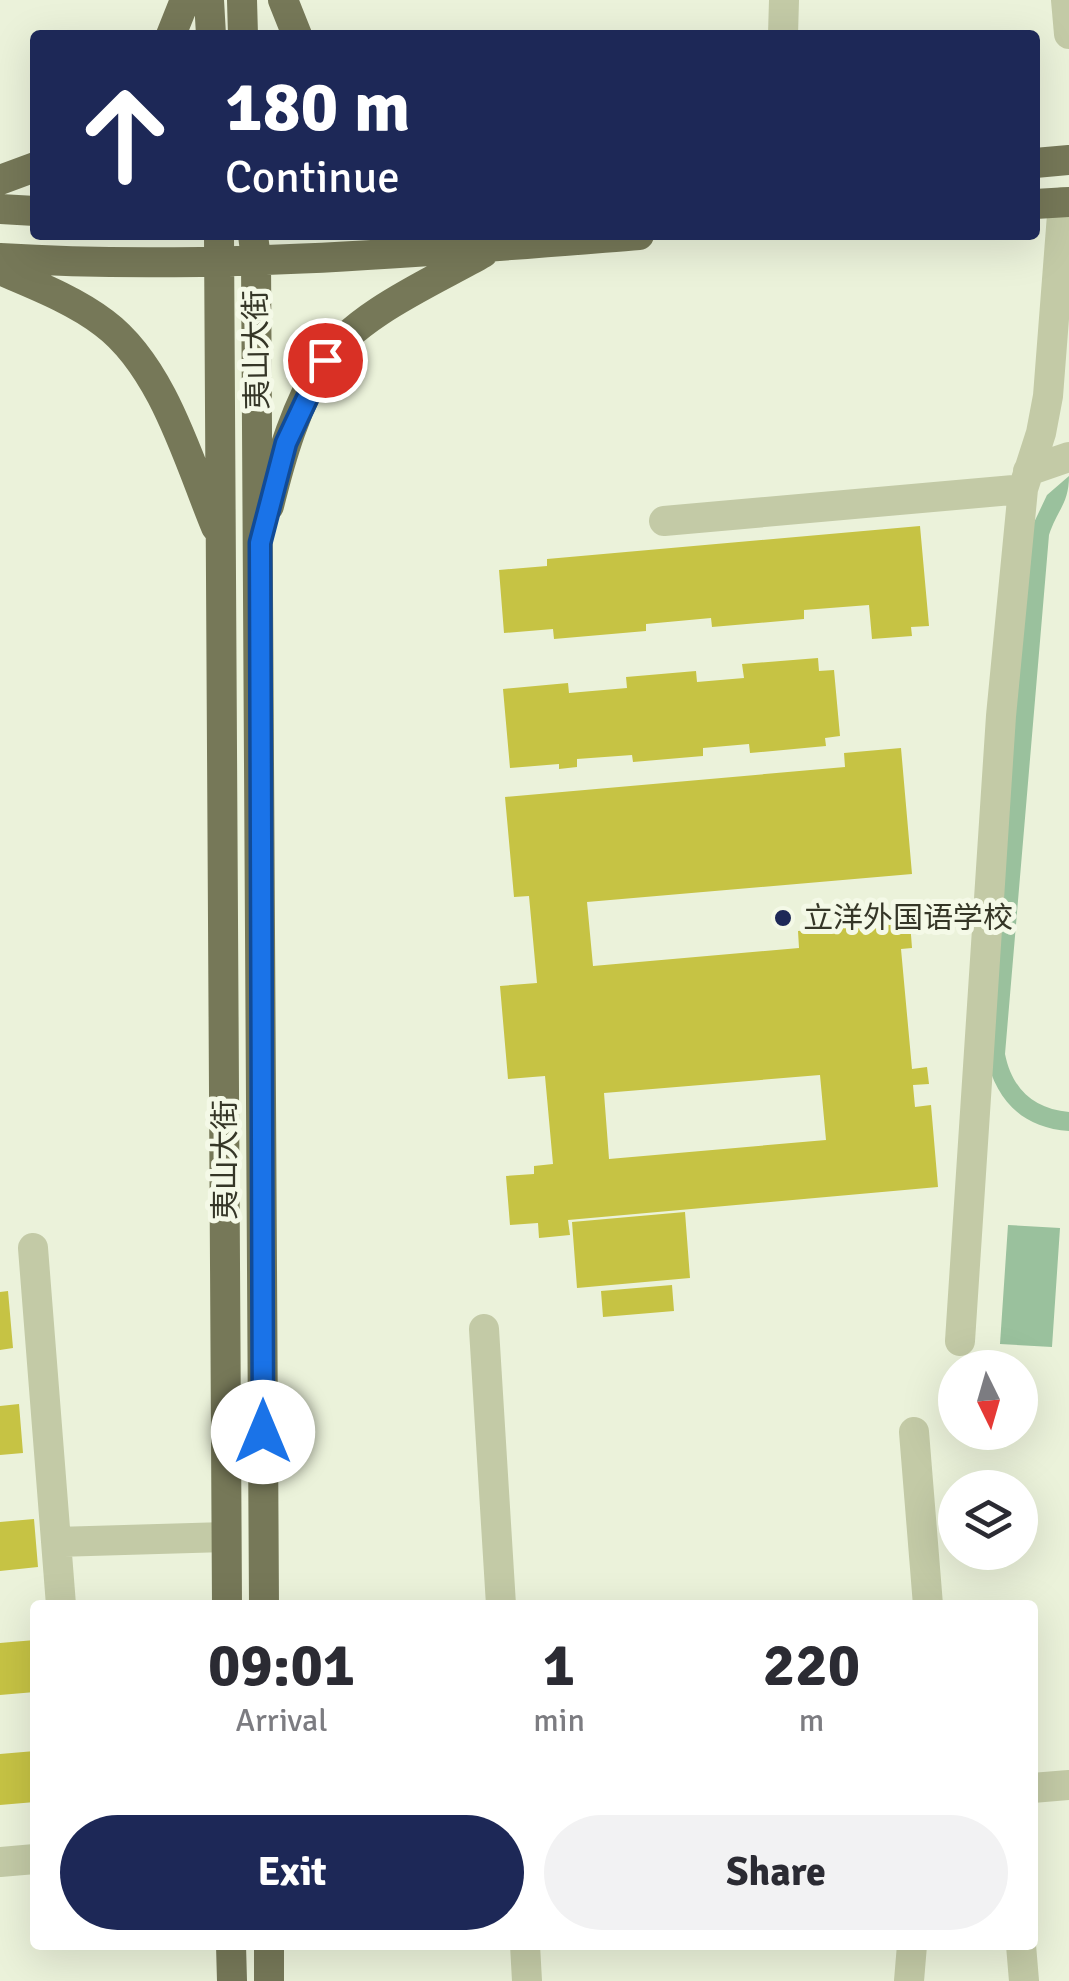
<!DOCTYPE html>
<meta charset="utf-8">
<style>
:root{--surface:#fff;--page:#f2f2f3;--text:#2b2b33;--muted:#7c7c81;--accent:#1d2857}
body{margin:0;font-family:Signika,"Noto Sans SC",sans-serif;background:var(--page);color:var(--text);height:100vh;display:flex;flex-direction:column;font-size:38px;white-space:nowrap}
*{box-sizing:border-box;margin:0}
p{font-size:32px;color:var(--muted)}
.icon{flex:none;width:55px;height:55px;fill:none;stroke:currentColor;stroke-width:2;stroke-linecap:round;stroke-linejoin:round}
.map{position:relative;flex:1;overflow:hidden}
.side{position:absolute;left:30px;top:1600px;width:1008px;height:350px;display:flex;flex-direction:column;background:var(--surface);border-radius:10px;box-shadow:0 10px 40px #0002}
.side>*{flex:none}
.top-card{position:absolute;left:30px;top:30px;width:1010px;height:210px;border-radius:10px;box-shadow:0 10px 40px #0002;background:#1d2857;color:#fff;overflow:hidden}
.needle{width:65px;rotate:175deg}
.buttons{position:absolute;left:938px;top:1350px;display:grid;gap:20px}
.buttons a{display:grid;place-items:center;width:100px;height:100px;border-radius:50%;background:var(--surface);box-shadow:0 10px 40px #0002;font-size:50px}
.pin{position:absolute;display:grid;place-items:center;width:85px;height:85px;color:#fff;margin:-42px;border:5px solid #fff;border-radius:50%;box-shadow:0 2px 10px #0007}
.me{position:absolute;width:110px;margin:-55px;rotate:0deg;stroke-linejoin:round;filter:drop-shadow(0 0 8px #0008)}
.turn{display:flex;align-items:center;gap:35px;height:210px;padding:0 30px;font-size:45px}
.turn .icon{width:130px;height:130px;stroke-width:2.5}
.turn b{display:block;font-size:70px;line-height:85px}
.eta{display:flex;justify-content:space-evenly;align-items:center;height:170px;text-align:center}
.eta b{font-size:60px;font-weight:700;line-height:70px}
.primary-button{display:flex;gap:20px;margin-top:auto;padding:20px 30px}
.primary-button a{flex:1;height:115px;border-radius:60px;background:var(--accent);color:#fff;font-size:40px;font-weight:700;line-height:115px;text-align:center}
.primary-button a+a{background:var(--page);color:var(--text)}
.map>svg:first-child{display:block}
.green{fill:#9ac19d}
.building{fill:#c6c344;fill-rule:evenodd}
.lines{fill:none;stroke-linecap:round;stroke-linejoin:round}
.minor{stroke:#c3caa6;stroke-width:30}
.major{stroke:#767858;stroke-width:30}
.route-casing{stroke:#114b97;stroke-width:25}
.route{stroke:#1a73e8;stroke-width:18}
.poi-dot{fill:#1d2857;stroke:#f4f9e7;stroke-width:4}
.labels{text-anchor:middle;dominant-baseline:central;stroke-width:10;stroke-linejoin:round;paint-order:stroke}
.street-label{font-size:30px;fill:#353627;stroke:#f4f9e7}
.poi-label{font-size:30px;fill:#353627;stroke:#f4f9e7;text-anchor:start}
</style>
<div class="map">
<svg width="1069" height="1981" viewBox="0 0 1069 1981">
<rect width="100%" height="100%" fill="#ebf2da"/>
<path class="green" d="M 1069,476 C 1069,504 1057,510 1049,535 L 1005,1054 C 1012,1089 1034,1109 1069,1112 L 1069,1131 C 1022,1128 996,1100 986,1056 L 1030,531 L 1047,495 Z
M 1008,1225 L 1060,1228 L 1052,1347 L 1000,1344 Z"/>
<path class="building" d="M 920,526 L 929,626 L 911,627 L 912,636 L 872,639 L 869,605 L 804,610 L 804,619 L 712,627 L 711,618 L 646,624 L 646,631 L 554,639 L 553,629 L 504,633 L 499,570 L 547,566 L 547,559 Z
M 818,658 L 819,671 L 834,670 L 840,736 L 825,738 L 826,746 L 750,753 L 749,744 L 703,748 L 703,756 L 633,762 L 632,755 L 577,759 L 577,767 L 559,769 L 559,764 L 510,768 L 503,689 L 568,683 L 569,693 L 627,688 L 626,677 L 696,671 L 697,682 L 744,678 L 742,664 Z
M 901,748 L 912,874 L 587,902 L 593,966 L 799,948 L 798,931 L 910,922 L 912,948 L 901,949 L 912,1069 L 927,1067 L 929,1084 L 913,1085 L 915,1107 L 931,1105 L 938,1187 L 568,1220 L 570,1235 L 539,1238 L 538,1223 L 510,1225 L 506,1176 L 534,1174 L 534,1166 L 553,1164 L 545,1076 L 508,1079 L 500,986 L 537,983 L 529,896 L 514,897 L 505,797 L 845,767 L 844,753 ZM 820,1075 L 826,1140 L 609,1159 L 604,1093 Z
M 685,1212 L 690,1278 L 577,1288 L 572,1222 Z
M 672,1285 L 674,1311 L 603,1317 L 601,1291 Z
M 8,1291 L 13,1348 L 0,1350 L 0,1292 Z
M 19,1404 L 23,1453 L 0,1455 L 0,1406 Z
M 34,1519 L 38,1567 L 0,1571 L 0,1522 Z
M 35,1640 L 35,1692 L 0,1695 L 0,1643 Z
M 35,1751 L 35,1802 L 0,1805 L 0,1754 Z"/>
<g class="lines">
<path class="minor" d="M 1066,0 L 1069,34
M 783,35 L 784,0
M 1028,471 L 1069,457
M 664,521 L 1023,489
M 33,1248 L 61,1605
M 484,1329 L 501,1605
M 960,1341 L 1001,716 L 1023,489 L 1041,433 L 1048,396 L 1063,202
M 914,1432 L 928,1605
M 56,1542 L 226,1537
M 1032,1788 L 1069,1785
M 0,1862 L 35,1859
M 525,1945 L 527,1981
M 1021,1945 L 1024,1981
M 909,1981 L 912,1945"/>
<path class="major" d="M 209,0 L 211,35
M 242,0 L 243,35
M 283,0 L 297,35
M 171,35 L 185,0
M 1035,163 L 1069,160
M 0,180 L 35,167
M 1035,204 L 1069,202
M 0,209 L 35,211
M 219,235 L 227,1605
M 253,235 L 256,259 L 264,1605
M 0,258 C 213,271 427,252 639,235
M 0,270 C 35,285 74,300 104,323 C 163,367 189,462 216,527
M 269,506 C 281,457 296,404 324,362 C 356,314 434,281 483,253
M 231,1945 L 232,1981
M 269,1945 L 269,1981"/>
</g>
<g class="lines">
<defs>
<path id="route" d="M 263,1432 L 260,543 L 286,443 L 325,360"/>
</defs>
<use href="#route" class="route-casing"/>
<use href="#route" class="route"/>
</g>
<circle class="poi-dot" cx="783" cy="918" r="10"/>
<g class="labels">
<g class="street-label">
<text transform="translate(257 350) rotate(-91)">夷山大街</text>
<text transform="translate(225 1160) rotate(-90)">夷山大街</text>
</g>
<g class="poi-label">
<text x="803" y="918">立洋外国语学校</text>
</g>
</g>
</svg>
<div class="buttons">
<a><svg class="needle" viewBox="-14 -14 28 28"><path d="M0-13l5 13h-10z" fill="#e53935"/><path d="M0 13l5-13h-10z" fill="#7c7c81"/></svg></a>
<a><svg class="icon" aria-label="layers" viewBox="0 0 24 24"><path d="M12 4l9 5-9 5-9-5zM3 14l9 5 9-5"/></svg></a>
</div>
<div class="pin" style="left:325px;top:360px;background:#d93025"><svg class="icon" aria-label="arrive" viewBox="0 0 24 24"><path d="M6 21V4h12l-3 4 3 4H6"/></svg></div>
<svg class="me" style="left:263px;top:1432px" viewBox="-20 -20 40 40"><circle r="19" fill="#fff"/><path d="M0-13L10 11 0 6-10 11z" fill="#1a73e8"/></svg>
<div class="top-card">
<div class="turn"><svg class="icon" aria-label="ahead" viewBox="0 0 24 24"><path d="M12 20V5M6 11l6-6 6 6"/></svg><div><b>180 m</b>Continue</div></div>
</div>
<section class="side">
<div class="eta">
<div><b>09:01</b><p>Arrival</p></div>
<div><b>1</b><p>min</p></div>
<div><b>220</b><p>m</p></div>
</div>
<div class="primary-button"><a>Exit</a><a>Share</a></div>
</section>
</div>
